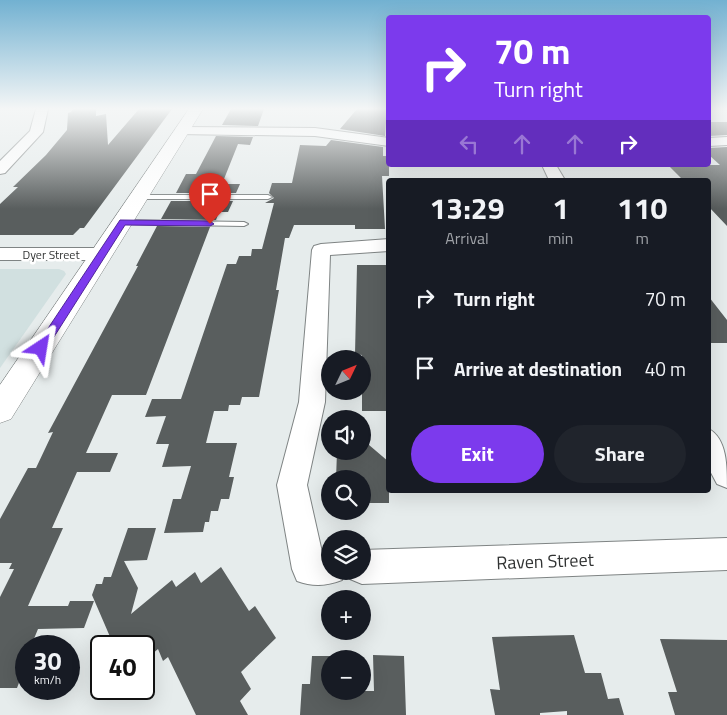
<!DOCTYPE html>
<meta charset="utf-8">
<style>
:root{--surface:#171b24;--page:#20242c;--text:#f1f3f6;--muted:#9ea1a6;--accent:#7c3aed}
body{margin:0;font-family:"Titillium Web",sans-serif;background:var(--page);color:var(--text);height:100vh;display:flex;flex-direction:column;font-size:19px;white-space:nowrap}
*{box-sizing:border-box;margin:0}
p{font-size:16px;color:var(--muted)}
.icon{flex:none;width:28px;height:28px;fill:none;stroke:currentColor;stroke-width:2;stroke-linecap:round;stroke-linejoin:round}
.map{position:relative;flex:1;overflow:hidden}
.panel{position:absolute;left:386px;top:178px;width:325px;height:315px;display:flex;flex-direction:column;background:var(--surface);border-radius:5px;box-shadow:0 5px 20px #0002}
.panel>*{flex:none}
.top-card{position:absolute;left:386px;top:15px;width:325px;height:152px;border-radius:5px;box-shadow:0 5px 20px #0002;background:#7c3aed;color:#fff;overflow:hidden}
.needle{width:32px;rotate:47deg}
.controls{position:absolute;left:321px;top:350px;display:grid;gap:10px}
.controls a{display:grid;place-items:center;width:50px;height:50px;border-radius:50%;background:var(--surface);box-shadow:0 5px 20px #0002;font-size:25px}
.speed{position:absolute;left:15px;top:635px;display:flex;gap:10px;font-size:25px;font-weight:700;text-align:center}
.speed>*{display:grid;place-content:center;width:65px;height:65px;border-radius:50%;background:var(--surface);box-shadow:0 5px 20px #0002;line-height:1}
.speed small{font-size:12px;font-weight:400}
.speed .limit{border:2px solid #111;border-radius:8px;background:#fff;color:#111}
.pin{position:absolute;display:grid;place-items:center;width:42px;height:42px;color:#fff;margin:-51px -21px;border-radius:50% 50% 50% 0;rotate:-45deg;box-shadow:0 0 5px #0007}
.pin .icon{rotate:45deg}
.me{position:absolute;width:55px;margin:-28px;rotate:33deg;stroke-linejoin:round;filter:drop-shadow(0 0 4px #0008)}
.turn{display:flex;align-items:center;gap:18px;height:105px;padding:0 25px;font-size:22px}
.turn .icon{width:65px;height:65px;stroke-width:2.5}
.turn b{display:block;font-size:35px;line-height:42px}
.lanes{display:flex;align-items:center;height:48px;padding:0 25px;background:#0003;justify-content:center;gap:25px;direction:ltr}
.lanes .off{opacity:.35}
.eta{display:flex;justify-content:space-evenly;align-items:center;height:85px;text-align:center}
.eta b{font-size:30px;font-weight:700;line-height:35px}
.primary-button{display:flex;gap:10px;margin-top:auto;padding:10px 25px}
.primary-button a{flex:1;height:58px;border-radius:30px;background:var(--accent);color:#fff;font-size:20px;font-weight:700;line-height:58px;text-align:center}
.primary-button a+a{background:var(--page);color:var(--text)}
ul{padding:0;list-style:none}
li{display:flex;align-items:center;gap:15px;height:70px;padding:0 25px}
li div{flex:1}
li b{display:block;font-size:19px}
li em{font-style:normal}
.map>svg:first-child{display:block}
.built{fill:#d1e0e0}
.building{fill:#595e5e}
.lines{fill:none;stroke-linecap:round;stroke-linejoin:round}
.lane-casing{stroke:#7f8484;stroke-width:2}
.street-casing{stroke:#7f8484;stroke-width:2}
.secondary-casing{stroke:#7f8484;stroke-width:1}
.lane{fill:#fff;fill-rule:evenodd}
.street{fill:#fff;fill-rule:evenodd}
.secondary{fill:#fff;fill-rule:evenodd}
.route{fill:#7c3aed;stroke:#51269a}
.labels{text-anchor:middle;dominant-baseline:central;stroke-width:5;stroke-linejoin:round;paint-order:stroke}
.far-street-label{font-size:12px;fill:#303232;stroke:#fff}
.near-street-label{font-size:18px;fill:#303232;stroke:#fff}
</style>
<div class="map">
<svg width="727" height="715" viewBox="0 0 727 715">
<rect width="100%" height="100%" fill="#e6ecec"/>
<path class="built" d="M 0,269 L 59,269 L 64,271 L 66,274 L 0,368 Z"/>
<path class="building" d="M 73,109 L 96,109 L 96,116 L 106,114 L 108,145 L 139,109 L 172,109 L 84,228 L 80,228 L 73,235 L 0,235 L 0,204 L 18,187 L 13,187 L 46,155 L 67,130 L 68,113 L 71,112 Z
M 231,109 L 264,109 L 258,126 L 222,125 Z
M 357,109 L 387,109 L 385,136 L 340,129 Z
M 709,122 L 727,122 L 727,135 L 709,136 Z
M 216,136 L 253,137 L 250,145 L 238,144 L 222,184 L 240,184 L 236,193 L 176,193 L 186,174 L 196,174 Z
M 331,140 L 383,147 L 383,156 L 389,156 L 389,176 L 382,176 L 385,229 L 355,229 L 355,225 L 294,225 L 289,238 L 285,238 L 276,290 L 279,290 L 259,397 L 242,397 L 240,405 L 229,405 L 228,411 L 214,411 L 206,443 L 237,443 L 229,477 L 234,477 L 229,499 L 221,499 L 218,511 L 211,511 L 209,522 L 205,522 L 203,532 L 164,533 L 173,499 L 181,499 L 191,466 L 162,467 L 169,444 L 156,444 L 166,416 L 145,417 L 152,399 L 181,399 L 227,264 L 236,264 L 239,256 L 251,256 L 252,249 L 262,249 L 274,203 L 265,203 L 274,198 L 269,193 L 272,183 L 292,183 L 300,145 L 326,146 Z
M 727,147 L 727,226 L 709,207 L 709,180 L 683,180 L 668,165 L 720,165 L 709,155 L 709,148 Z
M 171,201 L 233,201 L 228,212 L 219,212 L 216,220 L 161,219 Z
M 157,226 L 210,227 L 146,395 L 112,395 L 86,453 L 118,453 L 110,472 L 77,472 L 52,528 L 63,528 L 28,606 L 68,606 L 70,601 L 94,601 L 84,628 L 38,629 L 31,646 L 26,646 L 26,664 L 17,688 L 0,688 L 0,597 L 14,569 L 9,569 L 12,563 L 0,563 L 0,519 L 28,468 L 36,468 L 53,432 L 48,433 L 138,266 L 136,266 Z
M 357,265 L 389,265 L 389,411 L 362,411 L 362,355 L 355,354 Z
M 709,297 L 727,320 L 727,343 L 709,343 Z
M 362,439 L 389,462 L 389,503 L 362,503 L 362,479 L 336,479 L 337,452 L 362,452 Z
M 128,528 L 156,528 L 147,560 L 124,561 L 138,588 L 131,614 L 172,580 L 176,587 L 195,572 L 201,583 L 221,567 L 249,611 L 255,606 L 276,638 L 241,672 L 251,689 L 240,701 L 248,715 L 196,715 L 168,657 L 163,661 L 158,649 L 144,661 L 144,646 L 114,646 L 92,595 L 96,584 L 102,584 L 104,577 L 111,577 Z
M 574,635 L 585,673 L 601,673 L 608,699 L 619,698 L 624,715 L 567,715 L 567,711 L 540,713 L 540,715 L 495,715 L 490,689 L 500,690 L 492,637 Z
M 660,639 L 727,640 L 727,715 L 675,715 L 668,692 L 677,692 Z
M 373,655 L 404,656 L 406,715 L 300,715 L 302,684 L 310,684 L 312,656 L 330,656 L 330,691 L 374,691 Z"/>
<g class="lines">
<defs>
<path id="lane" d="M 136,195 L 268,195 L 272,197 L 268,199 L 139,199 L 135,197 Z
M 119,220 L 244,222 L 248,224 L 244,226 L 122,224 L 119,224 Z"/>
<path id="street" d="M 36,109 L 48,109 L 43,132 L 5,173 L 0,174 L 0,161 L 30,131 Z
M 182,127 L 315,128 L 389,138 L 389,146 L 315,136 L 177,134 L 175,131 Z
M 727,137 L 727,145 L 709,146 L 709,138 Z
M 542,165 L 556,165 L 565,180 L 549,180 Z
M 389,239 L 389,251 L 330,255 L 325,402 L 307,485 L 322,552 L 330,551 L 330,571 L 345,571 L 342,580 C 326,586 313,587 297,581 L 292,569 L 277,485 L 299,402 L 312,250 L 314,246 L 321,244 Z
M 0,248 L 102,248 L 109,250 L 111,254 L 109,258 L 102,260 L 0,260 Z
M 709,429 C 727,439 727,466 727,488 L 717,484 L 709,469 Z
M 727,538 L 727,570 L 362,584 L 350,579 L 347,571 L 362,571 L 362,550 Z"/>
<path id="secondary" d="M 189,109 L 203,109 L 11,419 L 0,423 L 0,385 Z"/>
</defs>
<use href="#lane" class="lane-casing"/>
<use href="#street" class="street-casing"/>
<use href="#secondary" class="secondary-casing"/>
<use href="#lane" class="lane"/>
<use href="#street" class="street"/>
<use href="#secondary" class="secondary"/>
</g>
<linearGradient id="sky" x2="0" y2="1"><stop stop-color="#72b1d1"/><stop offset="0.52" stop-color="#f4f6f6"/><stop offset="1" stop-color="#f4f6f6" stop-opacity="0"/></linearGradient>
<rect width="727" height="209" fill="url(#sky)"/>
<path class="route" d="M 120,220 L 210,221 L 214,224 L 210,226 L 125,225 L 45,351 L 37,351 L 35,348 L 37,345 Z"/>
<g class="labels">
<g class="far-street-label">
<text x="51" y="254">Dyer Street</text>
</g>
<g class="near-street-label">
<text transform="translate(545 561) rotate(-2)">Raven Street</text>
</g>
</g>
</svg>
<div class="controls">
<a><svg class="needle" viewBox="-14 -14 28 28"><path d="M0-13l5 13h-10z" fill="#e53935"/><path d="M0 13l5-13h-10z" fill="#9ea1a6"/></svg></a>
<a><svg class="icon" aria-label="sound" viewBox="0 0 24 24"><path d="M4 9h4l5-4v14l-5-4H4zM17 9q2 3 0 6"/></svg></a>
<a><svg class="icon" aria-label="search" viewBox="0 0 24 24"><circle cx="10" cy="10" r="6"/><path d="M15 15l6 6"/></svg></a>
<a><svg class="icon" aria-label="layers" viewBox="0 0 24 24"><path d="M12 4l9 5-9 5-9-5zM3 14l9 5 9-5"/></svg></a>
<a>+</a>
<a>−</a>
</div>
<div class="speed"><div>30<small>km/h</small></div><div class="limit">40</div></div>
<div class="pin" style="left:210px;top:224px;background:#d93025"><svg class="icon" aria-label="arrive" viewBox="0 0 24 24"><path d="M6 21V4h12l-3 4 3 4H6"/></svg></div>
<svg class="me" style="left:41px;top:348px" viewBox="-20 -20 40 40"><path d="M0-17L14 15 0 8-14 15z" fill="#7c3aed" stroke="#fff" stroke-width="4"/></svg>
<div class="top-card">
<div class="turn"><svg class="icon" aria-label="right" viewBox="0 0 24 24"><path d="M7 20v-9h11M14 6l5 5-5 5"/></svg><div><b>70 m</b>Turn right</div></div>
<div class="lanes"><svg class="icon off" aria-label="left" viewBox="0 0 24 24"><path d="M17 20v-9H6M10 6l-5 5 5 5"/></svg><svg class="icon off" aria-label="ahead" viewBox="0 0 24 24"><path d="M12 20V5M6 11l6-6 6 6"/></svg><svg class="icon off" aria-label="ahead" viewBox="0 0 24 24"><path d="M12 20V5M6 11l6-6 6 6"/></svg><svg class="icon" aria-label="right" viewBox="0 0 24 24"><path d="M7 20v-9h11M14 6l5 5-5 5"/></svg></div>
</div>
<section class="panel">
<div class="eta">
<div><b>13:29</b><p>Arrival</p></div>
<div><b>1</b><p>min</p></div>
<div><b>110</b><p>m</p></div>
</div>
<ul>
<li><svg class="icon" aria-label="right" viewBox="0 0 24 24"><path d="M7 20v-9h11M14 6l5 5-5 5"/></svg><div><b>Turn right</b></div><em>70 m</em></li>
<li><svg class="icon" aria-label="arrive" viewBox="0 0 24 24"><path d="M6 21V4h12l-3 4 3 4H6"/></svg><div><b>Arrive at destination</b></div><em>40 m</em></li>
</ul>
<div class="primary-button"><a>Exit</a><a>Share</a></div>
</section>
</div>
